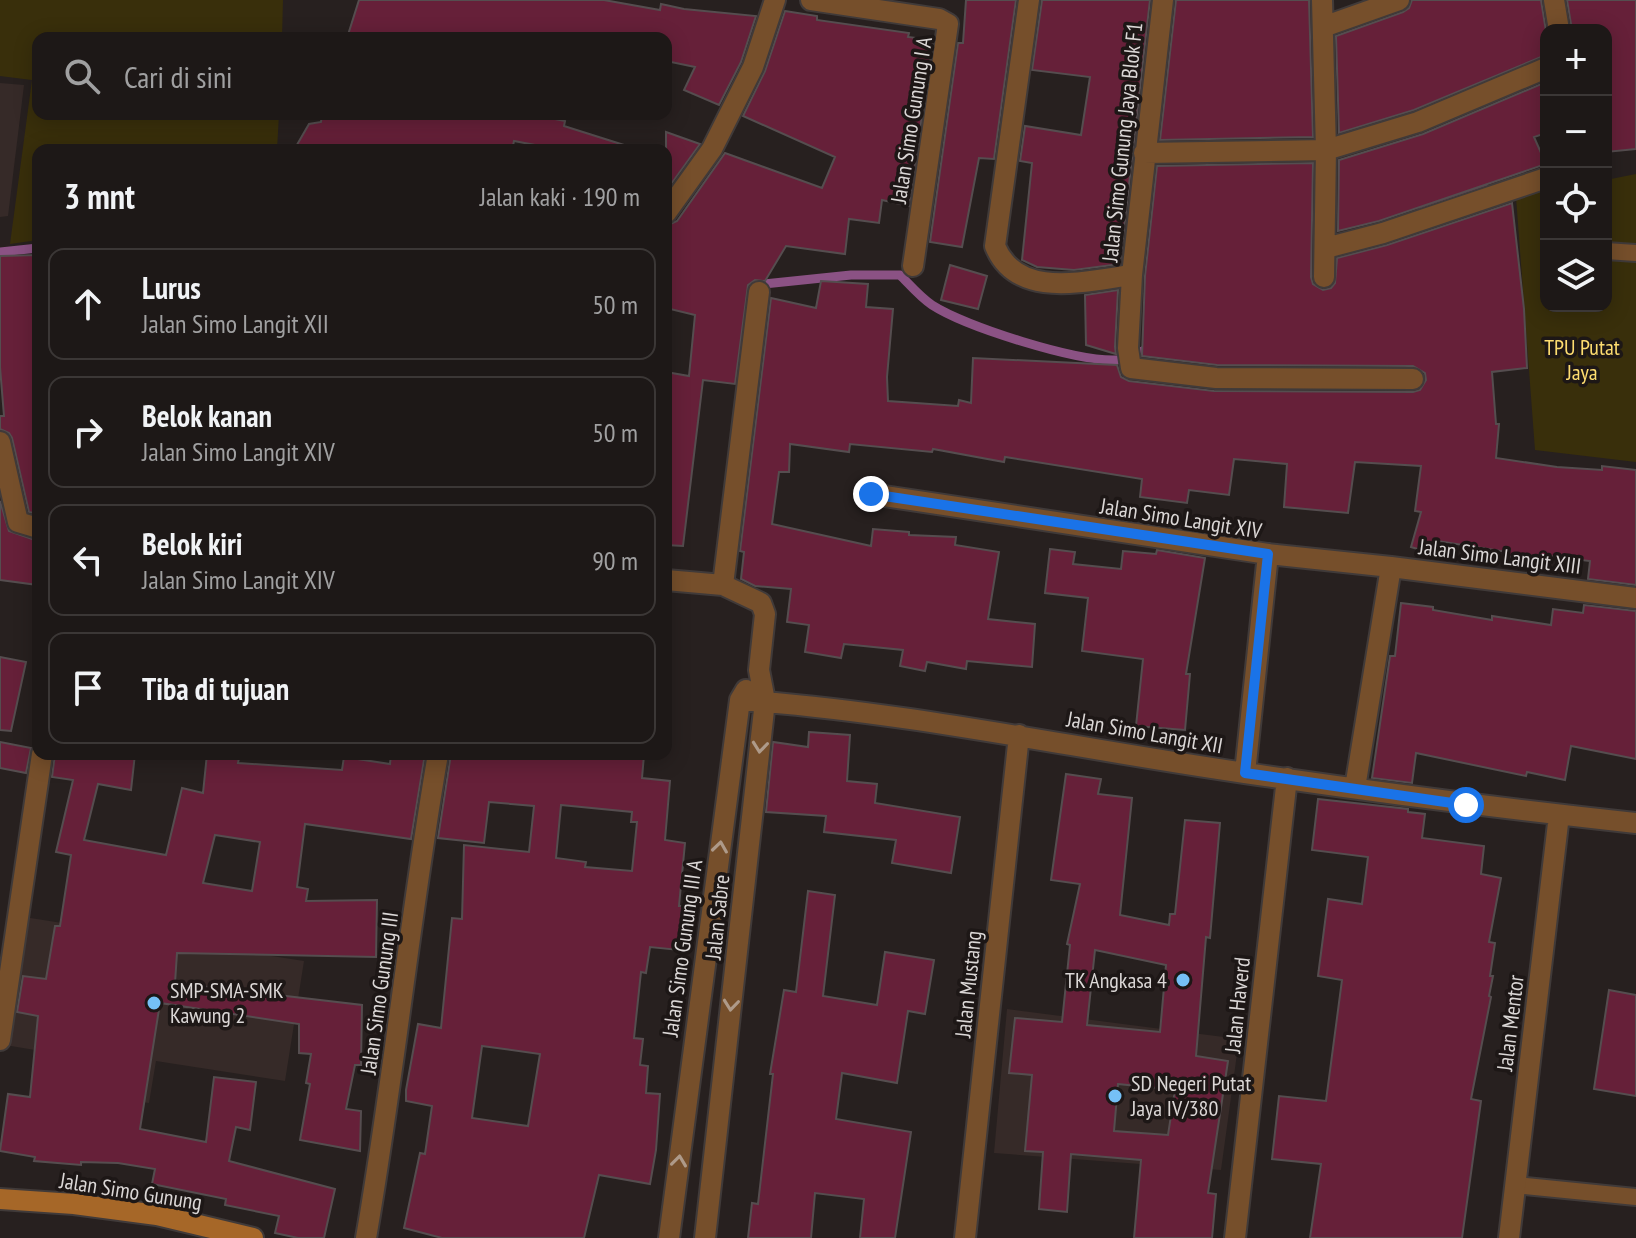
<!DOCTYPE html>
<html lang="id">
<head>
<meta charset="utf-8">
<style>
	:root { --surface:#1d1817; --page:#252120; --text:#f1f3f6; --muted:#a0a0a1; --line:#3b3736 }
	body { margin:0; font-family:"PT Sans Narrow",sans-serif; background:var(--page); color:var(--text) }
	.controls { position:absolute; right:24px; top:24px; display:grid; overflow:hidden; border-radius:16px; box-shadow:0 4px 20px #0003 }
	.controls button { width:72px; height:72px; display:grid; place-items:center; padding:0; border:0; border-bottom:2px solid var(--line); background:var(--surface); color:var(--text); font:40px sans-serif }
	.stop { position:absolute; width:24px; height:24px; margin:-18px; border:6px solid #1a73e8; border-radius:50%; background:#fff }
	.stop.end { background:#1a73e8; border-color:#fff; box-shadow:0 2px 8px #0008 }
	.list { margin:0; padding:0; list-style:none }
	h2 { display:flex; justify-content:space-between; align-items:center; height:104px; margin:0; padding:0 32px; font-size:34px }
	h2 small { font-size:26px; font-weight:400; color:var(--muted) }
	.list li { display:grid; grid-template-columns:52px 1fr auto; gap:24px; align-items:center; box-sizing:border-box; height:112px; margin:0 16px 16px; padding:0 16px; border:2px solid var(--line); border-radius:16px }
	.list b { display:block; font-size:30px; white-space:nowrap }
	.list p { margin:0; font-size:26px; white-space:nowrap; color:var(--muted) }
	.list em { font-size:26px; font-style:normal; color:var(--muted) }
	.icon { flex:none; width:44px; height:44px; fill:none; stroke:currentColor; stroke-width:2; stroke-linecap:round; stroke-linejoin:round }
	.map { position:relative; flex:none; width:1636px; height:1238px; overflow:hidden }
	.search { position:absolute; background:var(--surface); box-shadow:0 4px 20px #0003; left:32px; top:32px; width:640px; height:88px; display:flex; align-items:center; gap:20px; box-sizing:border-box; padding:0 28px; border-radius:16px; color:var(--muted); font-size:30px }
	.panel { position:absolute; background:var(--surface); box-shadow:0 4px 20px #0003; left:32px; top:144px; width:640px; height:616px; border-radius:16px }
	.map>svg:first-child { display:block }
</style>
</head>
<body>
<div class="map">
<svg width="1636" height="1238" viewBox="0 0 1636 1238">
	<rect width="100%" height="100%" fill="#27201f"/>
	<path fill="#362a28" d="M0 83 24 85 8 216 0 217Z
		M24 917 304 961 285 1081 156 1061 149 1103 91 1094 95 1060 5 1045Z
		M1007 1009 1239 1039 1221 1170 994 1153Z"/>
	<path fill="#392f0b" d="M0 0H283L282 38H38V114H279L277 150H38V240L10 244 32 80 0 76Z
		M1636 174V462L1535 450 1516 197 1546 191V306H1606V180Z"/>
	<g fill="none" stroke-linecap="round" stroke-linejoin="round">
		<path stroke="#8b5284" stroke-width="9" d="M1423 210 1448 199 1485 189
			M0 252 38 248
			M743 278 764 284 851 275H900C910 285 920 297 932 305 966 327 1077 362 1117 360 1127 359 1141 351 1152 347"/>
	</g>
	<path fill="#662039" stroke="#554d4f" stroke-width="2" fill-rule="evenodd" d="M359 0H604L660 10 661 4 684 9 756 16 741 62 719 105 684 90 695 67 666 61V38L500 36V38H347Z
		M966 0H1016L994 159 979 158 962 247 930 242 958 43H963Z
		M1042 0H1150L1120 264 1074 270 1037 267 1022 260 1032 163 1020 161 1025 126 1081 135 1090 77 1032 70Z
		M1176 0H1309L1313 137 1160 140Z
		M1412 0H1541L1546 31V55L1414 110 1339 133 1336 36 1403 12 1409 8Z
		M1567 0H1636V149L1606 152V30H1572Z
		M785 11 817 16V20L909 33 908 37 933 40 909 206 882 200 879 223 849 219 845 254 786 246 765 281 755 280 748 285 735 384 703 380 683 546 666 545V372L689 376 695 315 666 308V226L677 221 725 153 822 188 835 157 743 116 765 71Z
		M1546 82V133L1534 137 1546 164 1379 221 1338 231 1339 160 1423 134Z
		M322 114H530L565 121 564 126 624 145 623 150H561L514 141 512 150H294L309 124 321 122Z
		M666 132 700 144 666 191Z
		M1313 163 1311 277 1313 284 1323 290 1331 288 1335 283 1337 258 1387 245 1512 203 1524 309 1527 368 1492 372 1496 424H1499L1496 458 1557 467 1602 470V466L1636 470V585L1588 579 1590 561 1541 555V560L1508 556V552L1438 541 1434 554 1411 547 1421 512 1415 511 1421 466 1355 462 1348 513 1284 507 1287 464 1234 459 1229 495 1189 490 1187 503 1140 497 1142 479 1005 457 1004 462 933 449 932 452 850 444 849 452 790 444 789 472H779L772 524 871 546 873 529 909 532V535L956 537 955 545 999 552 988 619 1035 624 1032 667 967 661 966 669 927 662 925 671 900 666 903 650 844 644 841 658 805 652 809 625 787 622 791 589 755 586 741 579 744 552 740 551 771 298 816 308 821 281 868 284 866 307 893 309 887 377 888 401 958 406 959 400 971 403 973 358 1117 365 1121 377 1129 381 1214 391 1413 392 1420 390 1426 380 1425 373 1413 366 1217 365 1142 356 1145 276 1157 166Z
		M38 255V514L29 512 12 438 9 433 0 429V416H4L0 367V256Z
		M950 265 987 276 978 309 941 300Z
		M1118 290 1115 347 1116 354 1086 345 1085 295Z
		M0 501 9 531 38 541V585L0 580Z
		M1050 549 1075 552 1073 564 1121 569 1123 551 1156 554 1157 550 1205 558 1186 674H1190L1185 730 1136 726 1143 659 1082 651 1088 598 1045 593Z
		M1401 603 1433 607V610L1492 620V616L1551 625 1553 609 1583 613 1584 605 1636 611V759L1571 746 1565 780 1527 772 1526 776 1416 753 1412 783 1372 778 1390 656H1395Z
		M0 657 26 662 11 731 0 730Z
		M809 732 850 735 847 781 877 784 875 803 960 817 951 873 892 863 896 840 824 832 826 816 766 812 773 742 808 747Z
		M0 742 31 748 26 773 0 768Z
		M55 754H135L131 790 98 784 84 840 166 855 182 788 203 793 207 754 239 758 238 763 342 770 344 757 390 764 391 754H425L411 839 305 824 297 887 308 889 306 901 377 900 376 957 177 953 175 983 362 1005 361 1065H355L346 1109 361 1111 360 1151 300 1140 310 1084 306 1083 311 1054 299 1053V1024L160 1003 140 1129 206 1142 214 1077 256 1082 250 1130 236 1127 229 1161 335 1189 324 1238H298L275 1233 279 1216 225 1205 226 1199 152 1184 155 1169 118 1163 81 1162V1165L34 1161 35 1157 0 1151 8 1094 30 1097 38 1016 17 1012 23 976 46 979 55 926H60L71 855 56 852 73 780 52 777ZM215 835 260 842 252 891 203 883Z
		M451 754 644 755 642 778 670 781 665 840 685 843 679 906H682L679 950 650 947 646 973 641 972 634 1038 643 1039 640 1065 648 1066 646 1093 660 1094 656 1150 650 1184 599 1175 584 1238H442L404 1228 420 1153 425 1154 432 1106 406 1101V1090L418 1024 441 1028 452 918 462 919 464 845 529 852 534 806 489 802 484 843 438 838ZM561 805 632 812 631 822H637L632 871 585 867 586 862 556 858ZM482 1046 540 1054 528 1126 472 1118Z
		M1066 774 1101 779 1098 794 1132 798 1120 915 1169 925 1170 914H1175L1185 820 1220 823 1210 938 1206 937 1196 1056 1228 1061 1208 1193 1216 1194 1212 1238H1134L1141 1160 1071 1154 1067 1212 1039 1209 1043 1152 1025 1151 1032 1075 1009 1073 1015 1018 1062 1022 1070 945 1067 944 1080 884 1051 880ZM1095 950 1166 965 1160 1032 1087 1025ZM1118 1084 1175 1090 1168 1135 1114 1131Z
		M1318 799 1408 809V812L1425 814 1422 838 1484 846 1481 874 1501 878 1489 942 1495 943 1490 976H1493L1489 996 1491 997 1471 1099 1481 1101 1462 1238H1310L1321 1164 1272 1159 1279 1096 1326 1101 1342 980 1318 976 1328 899 1362 904 1368 857 1312 850Z
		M808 891 835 895 823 996 877 1005 885 952 934 960 925 1014 908 1011 897 1083 842 1073 836 1119 911 1132 895 1238H860L864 1199 815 1193 811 1238H748L752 1203 758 1204 773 1074H770L784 990 796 992Z
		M1609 990 1636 995V1096L1594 1089Z"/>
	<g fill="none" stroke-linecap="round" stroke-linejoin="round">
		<defs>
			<path id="service" d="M1606 251 1636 253
				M1515 1185 1636 1197"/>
			<path id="minor" d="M811 0 939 19 948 24 913 266
				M1029 0 995 246C1017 300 1085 281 1132 275L1163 0
				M1322 0 1326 150 1324 277
				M1554 0 1559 30
				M1323 27 1399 0
				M1144 153 1326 150 1418 122 1546 68
				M666 213 712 149 753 67 775 0
				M1326 248 1383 233 1546 178
				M1132 275 1128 348 1131 368 1216 378 1413 379
				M0 442 18 522 38 528
				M871 494 1268 554 1245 773
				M1268 554 1391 567
				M666 580 723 585 761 603 765 614 759 670 765 701 705 1238
				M723 585 759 292
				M740 700C910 712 1077 749 1245 773 1375 792 1505 809 1636 823
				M1355 788 1391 567 1636 598
				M0 1040 42 754
				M366 1238C394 1077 410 915 438 754
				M669 1238 740 700 746 690
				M965 1238 1019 735
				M1235 1238 1287 778
				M1509 1238 1559 815"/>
			<path id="secondary" d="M0 1199 74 1204 157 1215 253 1238"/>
		</defs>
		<use href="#service" stroke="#403a39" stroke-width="20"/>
		<use href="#minor" stroke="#403a39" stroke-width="24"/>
		<use href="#secondary" stroke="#403a39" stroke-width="24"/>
		<use href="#service" stroke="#764f2b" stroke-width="16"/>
		<use href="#minor" stroke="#764f2b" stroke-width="20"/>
		<use href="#secondary" stroke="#a66728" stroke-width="20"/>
	</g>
	<defs><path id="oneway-chevron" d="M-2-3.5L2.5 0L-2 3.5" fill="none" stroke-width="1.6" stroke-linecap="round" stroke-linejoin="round" transform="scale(2)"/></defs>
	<g stroke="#ae9a89">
		<use href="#oneway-chevron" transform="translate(760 747) rotate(96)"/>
		<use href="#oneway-chevron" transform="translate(720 847) rotate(-82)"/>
		<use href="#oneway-chevron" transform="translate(731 1005) rotate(96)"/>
		<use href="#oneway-chevron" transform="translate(679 1161) rotate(-83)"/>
	</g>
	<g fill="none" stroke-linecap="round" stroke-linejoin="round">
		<path stroke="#1a73e8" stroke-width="10" d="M871 494 1268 554 1245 773 1466 805"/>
	</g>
	<g fill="#75c0f6" stroke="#1d1716" stroke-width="3">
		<circle cx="1183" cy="980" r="8"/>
		<circle cx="154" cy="1003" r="8"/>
		<circle cx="1115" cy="1096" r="8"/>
	</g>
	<g text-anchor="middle" stroke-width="7" stroke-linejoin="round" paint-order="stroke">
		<g font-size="22" fill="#dbd7d6" stroke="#1d1716">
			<text transform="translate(911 120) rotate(-81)" y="8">Jalan Simo Gunung I A</text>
			<text transform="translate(1122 142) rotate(-84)" y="8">Jalan Simo Gunung Jaya Blok F1</text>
			<text transform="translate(1181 518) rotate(9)" y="8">Jalan Simo Langit XIV</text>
			<text transform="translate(1500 556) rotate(7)" y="8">Jalan Simo Langit XIII</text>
			<text transform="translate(1145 732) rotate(10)" y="8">Jalan Simo Langit XII</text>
			<text transform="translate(717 917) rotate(-84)" y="8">Jalan Sabre</text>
			<text transform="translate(682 948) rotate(-82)" y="8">Jalan Simo Gunung III A</text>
			<text transform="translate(968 984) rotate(-84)" y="8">Jalan Mustang</text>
			<text transform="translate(379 993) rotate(-82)" y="8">Jalan Simo Gunung III</text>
			<text transform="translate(1237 1005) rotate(-84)" y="8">Jalan Haverd</text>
			<text transform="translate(1510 1023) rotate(-83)" y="8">Jalan Mentor</text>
			<text transform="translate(131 1191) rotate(9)" y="8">Jalan Simo Gunung</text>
		</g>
		<g font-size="22" fill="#fedd70" stroke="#1d1716">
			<text x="1582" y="355">TPU Putat<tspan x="1582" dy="25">Jaya</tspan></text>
		</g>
		<g font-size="22" fill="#dbd7d6" stroke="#1d1716" text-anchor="start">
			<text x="1167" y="988" text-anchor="end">TK Angkasa 4</text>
			<text x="170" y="998">SMP-SMA-SMK<tspan x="170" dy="25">Kawung 2</tspan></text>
			<text x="1131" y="1091">SD Negeri Putat<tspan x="1131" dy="25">Jaya IV/380</tspan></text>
		</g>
	</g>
</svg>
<div class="controls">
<button>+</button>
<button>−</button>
<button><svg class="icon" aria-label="locate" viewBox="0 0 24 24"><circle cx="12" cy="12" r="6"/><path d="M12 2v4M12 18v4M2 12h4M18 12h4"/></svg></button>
<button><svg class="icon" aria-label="layers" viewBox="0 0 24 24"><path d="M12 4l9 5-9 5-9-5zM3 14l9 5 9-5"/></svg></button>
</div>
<div class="stop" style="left:1466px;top:805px"></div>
<div class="stop end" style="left:871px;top:494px"></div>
<div class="search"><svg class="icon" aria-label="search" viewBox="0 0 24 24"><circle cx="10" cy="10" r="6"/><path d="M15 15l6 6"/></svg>Cari di sini</div>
<section class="panel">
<h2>3 mnt<small>Jalan kaki · 190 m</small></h2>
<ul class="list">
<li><svg class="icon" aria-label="ahead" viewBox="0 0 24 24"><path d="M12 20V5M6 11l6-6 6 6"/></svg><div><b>Lurus</b><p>Jalan Simo Langit XII</p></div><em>50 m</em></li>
<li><svg class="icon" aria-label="right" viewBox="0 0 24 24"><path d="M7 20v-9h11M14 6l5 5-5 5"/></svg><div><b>Belok kanan</b><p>Jalan Simo Langit XIV</p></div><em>50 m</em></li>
<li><svg class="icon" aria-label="left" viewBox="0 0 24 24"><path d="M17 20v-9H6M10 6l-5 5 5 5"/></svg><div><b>Belok kiri</b><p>Jalan Simo Langit XIV</p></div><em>90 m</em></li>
<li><svg class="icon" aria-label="arrive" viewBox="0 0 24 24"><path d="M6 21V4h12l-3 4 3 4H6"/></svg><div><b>Tiba di tujuan</b></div></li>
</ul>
</section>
</div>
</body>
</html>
